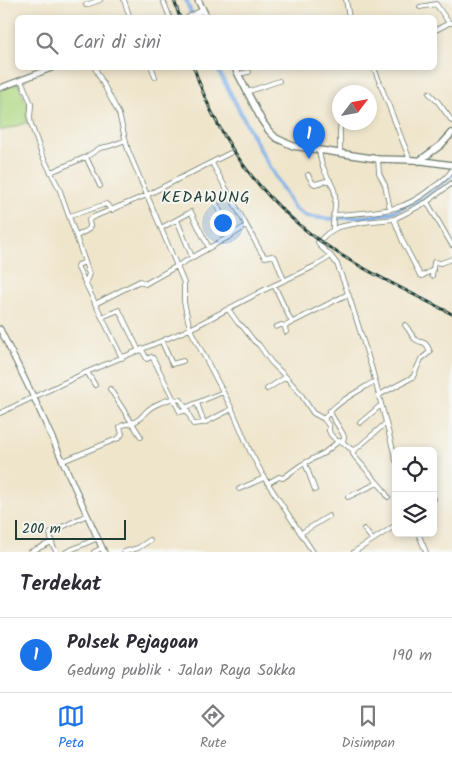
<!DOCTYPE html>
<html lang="id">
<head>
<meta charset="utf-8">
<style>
	:root { --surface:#fff; --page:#f7f7f7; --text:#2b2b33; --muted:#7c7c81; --line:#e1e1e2; --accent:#1a73e8 }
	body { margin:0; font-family:Kalam,sans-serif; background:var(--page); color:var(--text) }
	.controls { position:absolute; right:15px; bottom:15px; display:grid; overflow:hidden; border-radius:8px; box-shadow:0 2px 8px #0003 }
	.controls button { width:45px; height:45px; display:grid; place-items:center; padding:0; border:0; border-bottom:1px solid var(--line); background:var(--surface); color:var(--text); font:25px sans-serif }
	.compass { position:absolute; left:332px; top:85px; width:45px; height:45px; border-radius:50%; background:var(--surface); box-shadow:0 2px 8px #0003; rotate:58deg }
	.scale { position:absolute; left:15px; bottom:12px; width:111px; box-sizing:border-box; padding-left:5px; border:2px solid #1f3d34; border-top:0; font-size:14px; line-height:18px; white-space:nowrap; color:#1f3d34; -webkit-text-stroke:4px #f6f6f2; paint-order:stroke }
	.you { position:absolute; left:222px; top:222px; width:18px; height:18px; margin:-12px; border:4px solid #fff; border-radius:50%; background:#1a73e8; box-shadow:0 0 0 8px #1a73e833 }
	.badge { display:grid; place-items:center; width:32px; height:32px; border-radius:50%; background:var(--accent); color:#fff; font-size:16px; font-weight:700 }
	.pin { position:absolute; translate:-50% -41px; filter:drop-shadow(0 1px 2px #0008) }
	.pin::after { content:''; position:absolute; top:26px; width:18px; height:15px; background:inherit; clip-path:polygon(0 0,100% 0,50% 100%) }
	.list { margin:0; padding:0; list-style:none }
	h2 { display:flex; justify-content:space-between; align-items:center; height:65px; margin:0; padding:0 20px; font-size:21px }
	h2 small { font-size:16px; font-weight:400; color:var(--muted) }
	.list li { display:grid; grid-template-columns:32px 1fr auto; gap:15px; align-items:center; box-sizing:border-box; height:75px; padding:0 20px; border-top:1px solid var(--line) }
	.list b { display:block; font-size:19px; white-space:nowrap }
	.list p { margin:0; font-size:16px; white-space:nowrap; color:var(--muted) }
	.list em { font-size:16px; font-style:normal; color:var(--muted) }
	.icon { flex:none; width:28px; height:28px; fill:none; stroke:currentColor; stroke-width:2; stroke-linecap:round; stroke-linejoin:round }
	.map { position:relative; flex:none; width:452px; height:552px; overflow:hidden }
	.search { position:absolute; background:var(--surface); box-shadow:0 2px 8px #0003; left:15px; right:15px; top:15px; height:55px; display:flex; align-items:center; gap:12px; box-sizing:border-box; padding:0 18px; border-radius:8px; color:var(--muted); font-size:19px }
	.sheet { height:140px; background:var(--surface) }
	nav { display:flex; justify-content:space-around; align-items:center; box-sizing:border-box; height:70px; border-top:1px solid var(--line); background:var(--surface); font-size:14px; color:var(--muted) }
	nav a { display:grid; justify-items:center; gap:2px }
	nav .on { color:var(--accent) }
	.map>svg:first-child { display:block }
</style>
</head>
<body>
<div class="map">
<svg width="452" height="552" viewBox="0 0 452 552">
	<rect width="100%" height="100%" fill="#f6f6f2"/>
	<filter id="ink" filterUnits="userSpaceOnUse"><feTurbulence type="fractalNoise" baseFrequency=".02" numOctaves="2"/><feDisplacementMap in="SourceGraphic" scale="10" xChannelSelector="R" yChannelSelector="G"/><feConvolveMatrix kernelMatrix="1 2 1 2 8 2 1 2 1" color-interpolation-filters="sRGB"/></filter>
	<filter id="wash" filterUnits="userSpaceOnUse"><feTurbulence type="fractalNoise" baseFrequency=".0096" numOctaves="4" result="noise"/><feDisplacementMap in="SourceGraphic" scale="20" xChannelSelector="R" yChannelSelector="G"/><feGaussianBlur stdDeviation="1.12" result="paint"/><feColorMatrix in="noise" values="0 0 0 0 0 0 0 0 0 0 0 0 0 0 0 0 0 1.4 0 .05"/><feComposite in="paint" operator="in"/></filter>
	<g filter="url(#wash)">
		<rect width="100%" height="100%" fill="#efe5cb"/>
		<path fill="#afd883" stroke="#678a5c" d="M18 83 28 107 26 123 0 131V90Z"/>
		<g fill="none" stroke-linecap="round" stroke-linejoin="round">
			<path stroke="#7dafe9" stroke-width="4" d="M186 0 193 18
				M217 68 263 155 294 208 306 216 327 219 373 216 389 213 420 200 447 180 452 174"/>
		</g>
	</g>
	<g filter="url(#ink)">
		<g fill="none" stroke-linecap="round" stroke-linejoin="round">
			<defs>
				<path id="minor" d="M124 0 130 18
					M163 0 170 18
					M346 0 349 18
					M86 5 100 0
					M420 7 436 4 449 23
					M434 31 449 23H452
					M95 68 119 114 128 150 184 283V302L190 329 232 409 250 451 265 479 313 552
					M152 68 155 77
					M374 68 410 160
					M238 74 249 72
					M21 80 31 103V107L30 118 31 124 42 155 59 188 85 262 89 274 85 284
					M247 92 279 81
					M429 93 438 102 452 121
					M319 150C320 157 321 164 324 169 327 178 334 185 335 194 337 206 332 217 333 229
					M340 153V129L341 122
					M86 157 100 186
					M378 159 379 173 385 185 390 209
					M212 163 261 252 265 257 272 256 275 257 284 280
					M51 172 86 157 100 148 110 146 126 140
					M308 175 313 183 315 184 330 180
					M215 201 232 235 246 226
					M427 202 452 245
					M333 215C354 214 375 213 395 208 408 205 422 196 432 188 440 183 447 178 452 170
					M70 216 106 204 112 210
					M394 219 403 242 420 275 422 276 433 270
					M177 220 192 257
					M161 228 191 212 209 248
					M77 236 89 229 90 226 89 220 91 218 147 195 230 153
					M85 262 78 265 77 266 122 358
					M432 276 434 262 441 263 452 259
					M274 285 292 323
					M95 304 140 281 145 284 232 235
					M228 309 238 323 243 327 254 341 259 345 271 362 286 377
					M102 317 119 310 139 351
					M276 327 281 325 286 326
					M286 332 285 327 287 325 348 294
					M162 342 172 364 183 361
					M142 350 147 359 151 357 153 358 180 412 187 410 193 424 204 423
					M87 372 95 385
					M110 389 132 423C141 420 142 415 148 410 152 406 167 399 173 399 175 399 180 400 181 400L185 407H187L223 392
					M267 389 286 377 300 393 313 413 324 419
					M379 395 413 377 421 359 430 352C425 338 422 345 415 339 411 335 409 329 405 325
					M197 403 204 423 232 409
					M329 411 343 434 344 437 343 442
					M0 413 87 372 190 329 264 290 315 266 331 256
					M360 423 381 405
					M338 442 331 435 329 431V426L324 419C334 403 359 391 375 381
					M353 450V454L355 457 383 489 388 497
					M63 461 119 438 122 434 120 427 123 425 132 423 141 437
					M396 461 372 369 349 296 337 264 331 256 320 246 318 242 328 233 338 227 364 222 394 219 410 211 427 202 452 183
					M305 463 315 490
					M268 483 279 477 283 478 301 465 324 453 339 441C345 441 348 450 355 450L386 423
					M239 489 264 478
					M348 497 378 483
					M433 499H434
					M364 529 372 539
					M301 533 329 516
					M418 533 426 552
					M30 552 52 542
					M57 552 53 546 50 534 52 532 87 515
					M66 552 98 538
					M94 552 102 548
					M124 552 138 548 150 540
					M354 552 396 525"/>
				<path id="tertiary" d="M188 18 203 10
					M0 88 52 68
					M0 329 34 398 104 552"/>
				<path id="secondary" d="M198 0 207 18
					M235 68 262 121 269 131 276 138 293 146 378 159 415 160 452 165
					M419 161 441 145 452 133"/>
			</defs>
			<use href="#minor" stroke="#687869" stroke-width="5.5"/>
			<use href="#tertiary" stroke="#687869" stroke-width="7"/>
			<use href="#secondary" stroke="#687869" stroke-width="8"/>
			<use href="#minor" stroke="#fff" stroke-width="4"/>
			<use href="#tertiary" stroke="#fff" stroke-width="5"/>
			<use href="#secondary" stroke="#fff" stroke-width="5.5"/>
			<defs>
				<path id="rail" d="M174 0 180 18
					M194 68C220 147 270 211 341 255 377 277 415 295 452 314"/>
			</defs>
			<use href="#rail" stroke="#1f3d34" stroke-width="3"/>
			<use href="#rail" stroke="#f6f6f2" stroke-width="1" stroke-dasharray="4" stroke-linecap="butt"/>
		</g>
	</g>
	<g text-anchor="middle" stroke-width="4" stroke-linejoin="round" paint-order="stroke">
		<g font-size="16" letter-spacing="1" fill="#1f3d34" stroke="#f6f6f2">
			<text x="206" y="202">KEDAWUNG</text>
		</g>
	</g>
</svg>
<div class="controls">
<button><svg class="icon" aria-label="locate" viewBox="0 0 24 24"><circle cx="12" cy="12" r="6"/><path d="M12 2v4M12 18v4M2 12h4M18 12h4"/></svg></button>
<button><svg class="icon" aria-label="layers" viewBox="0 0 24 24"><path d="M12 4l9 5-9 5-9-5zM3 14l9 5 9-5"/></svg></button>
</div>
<svg class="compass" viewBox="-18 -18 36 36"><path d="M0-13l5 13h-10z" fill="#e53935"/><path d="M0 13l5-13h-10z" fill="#7c7c81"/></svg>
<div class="scale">200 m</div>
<div class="you"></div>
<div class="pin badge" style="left:309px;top:159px">1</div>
<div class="search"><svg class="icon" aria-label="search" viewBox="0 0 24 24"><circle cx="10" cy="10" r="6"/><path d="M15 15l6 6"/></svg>Cari di sini</div>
</div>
<section class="sheet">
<h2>Terdekat<small></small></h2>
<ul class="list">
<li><span class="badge">1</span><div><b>Polsek Pejagoan</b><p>Gedung publik · Jalan Raya Sokka</p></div><em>190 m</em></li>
</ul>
</section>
<nav>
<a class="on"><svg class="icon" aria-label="map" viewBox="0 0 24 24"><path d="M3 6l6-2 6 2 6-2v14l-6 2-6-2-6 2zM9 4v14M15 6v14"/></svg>Peta</a>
<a><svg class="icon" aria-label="directions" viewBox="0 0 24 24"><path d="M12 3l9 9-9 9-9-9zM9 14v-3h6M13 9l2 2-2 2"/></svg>Rute</a>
<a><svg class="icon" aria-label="saved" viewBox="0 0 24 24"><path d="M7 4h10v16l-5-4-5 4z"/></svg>Disimpan</a>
</nav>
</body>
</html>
